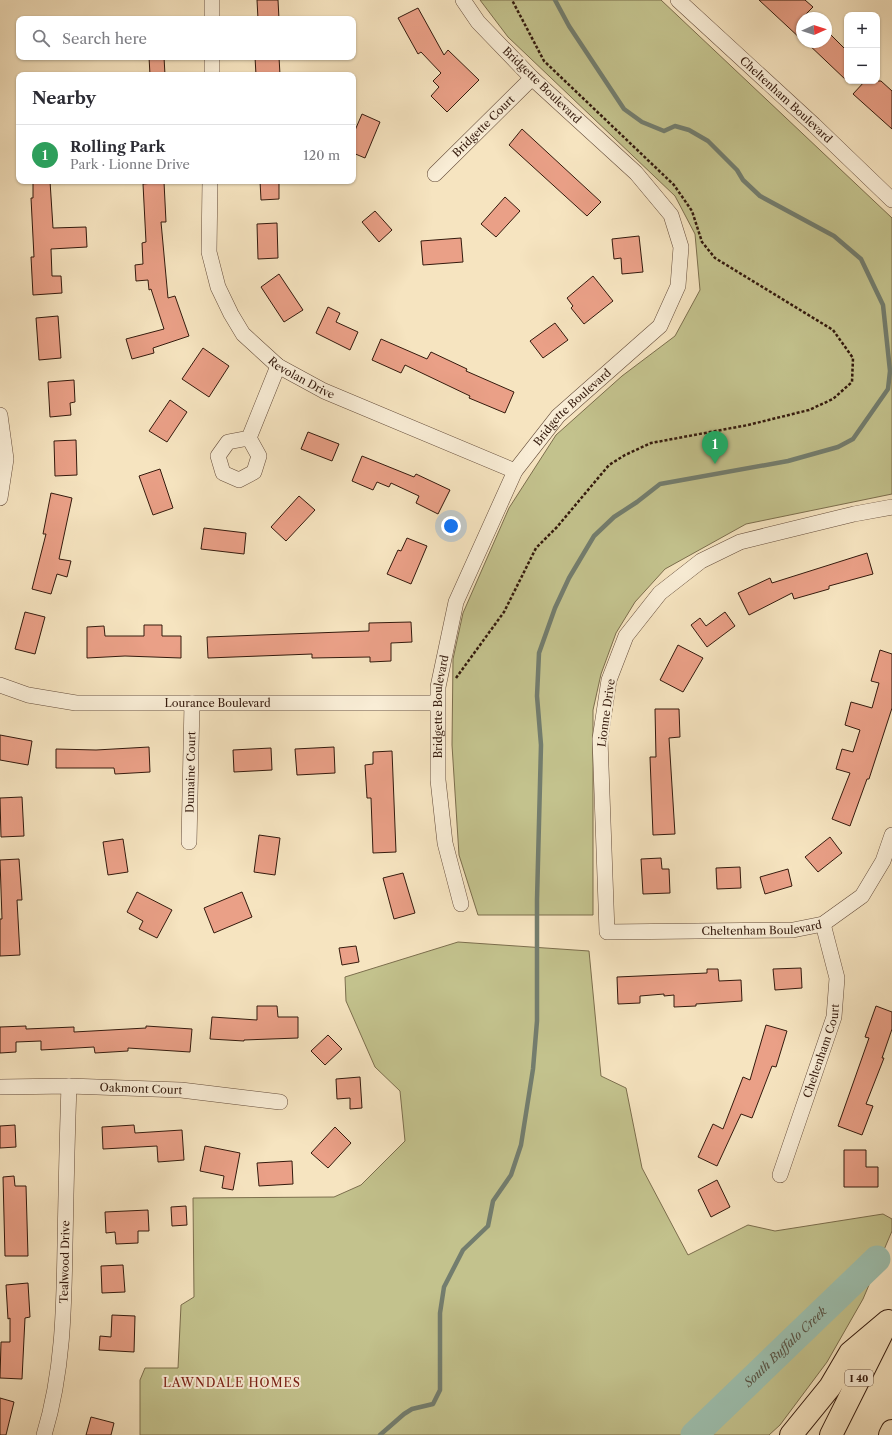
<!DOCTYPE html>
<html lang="en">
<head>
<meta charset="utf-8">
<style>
	:root { --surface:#fff; --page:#f7f7f7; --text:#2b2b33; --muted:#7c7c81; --line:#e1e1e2; --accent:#8f2418 }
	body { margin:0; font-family:"Libre Caslon Text",serif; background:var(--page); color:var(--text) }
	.controls { position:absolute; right:12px; top:12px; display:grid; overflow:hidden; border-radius:8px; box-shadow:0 1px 3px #0004 }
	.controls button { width:36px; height:36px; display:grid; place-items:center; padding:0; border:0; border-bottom:1px solid var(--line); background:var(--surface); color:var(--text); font:20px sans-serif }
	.compass { position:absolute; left:796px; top:12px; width:36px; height:36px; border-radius:50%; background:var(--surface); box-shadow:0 1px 3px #0004; rotate:87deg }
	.you { position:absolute; left:451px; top:526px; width:14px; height:14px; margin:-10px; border:3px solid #fff; border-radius:50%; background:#1a73e8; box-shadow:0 0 0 6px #1a73e833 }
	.badge { display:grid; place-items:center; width:26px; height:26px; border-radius:50%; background:var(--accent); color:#fff; font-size:13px; font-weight:700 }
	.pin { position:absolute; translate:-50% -33px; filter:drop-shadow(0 1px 2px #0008) }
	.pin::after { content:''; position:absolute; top:21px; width:14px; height:12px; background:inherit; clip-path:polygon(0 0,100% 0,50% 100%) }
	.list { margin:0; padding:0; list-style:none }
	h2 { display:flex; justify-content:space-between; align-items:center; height:52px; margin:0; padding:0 16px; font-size:17px }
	h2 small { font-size:13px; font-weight:400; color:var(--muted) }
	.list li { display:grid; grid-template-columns:26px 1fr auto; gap:12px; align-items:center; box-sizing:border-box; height:60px; padding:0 16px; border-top:1px solid var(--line) }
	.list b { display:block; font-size:15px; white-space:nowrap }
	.list p { margin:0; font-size:13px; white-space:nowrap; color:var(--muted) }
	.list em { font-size:13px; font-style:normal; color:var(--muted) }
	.icon { flex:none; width:22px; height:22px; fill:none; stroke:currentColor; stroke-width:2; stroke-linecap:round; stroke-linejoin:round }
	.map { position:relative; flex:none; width:892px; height:1435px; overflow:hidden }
	.search { position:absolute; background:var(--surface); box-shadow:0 1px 3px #0004; left:16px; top:16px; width:340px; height:44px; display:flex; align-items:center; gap:10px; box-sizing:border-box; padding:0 14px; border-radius:8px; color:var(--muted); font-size:15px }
	.panel { position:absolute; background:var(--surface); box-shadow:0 1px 3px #0004; left:16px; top:72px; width:340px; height:112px; border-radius:8px }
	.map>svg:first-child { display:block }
</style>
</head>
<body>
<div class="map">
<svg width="892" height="1435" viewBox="0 0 892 1435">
	<rect width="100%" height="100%" fill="#f6e4c0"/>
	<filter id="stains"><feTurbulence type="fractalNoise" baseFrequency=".005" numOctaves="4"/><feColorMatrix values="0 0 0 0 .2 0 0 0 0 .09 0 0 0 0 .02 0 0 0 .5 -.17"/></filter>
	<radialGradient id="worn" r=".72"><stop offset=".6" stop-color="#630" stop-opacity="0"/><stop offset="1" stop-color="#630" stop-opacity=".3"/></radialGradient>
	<path fill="#c3c28d" stroke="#7c6e4d" d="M480 0H661L892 218V494L746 524 665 569 635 602 616 633 601 674 593 710V915H478L459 855 452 745 453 659 463 613 509 508 556 435 622 376 675 336 700 290 695 234 675 196 508 37Z
		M458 942 589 951 601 1076 626 1088 642 1168 688 1255 748 1225 775 1231 883 1214 892 1219V1231L863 1299 827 1362 780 1425 769 1435H140V1380L145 1368H178L181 1305 194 1297 193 1198 334 1197 361 1185 405 1141 400 1091 375 1067 346 1001 345 977Z"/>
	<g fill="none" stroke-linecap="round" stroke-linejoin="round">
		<path stroke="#737d6e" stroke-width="4.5" d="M380 1435 404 1414 412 1409 433 1404 440 1390V1313L444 1287 463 1250 488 1226 493 1201 511 1175 521 1145 533 1069 537 1021V900L541 745 537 696 539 653 555 608 569 578 594 536 614 517 637 502 660 484 788 461 838 447 853 439 888 389 890 371 883 305 861 259 834 236 760 196 743 180 737 170 708 141 689 130 675 126 664 131 642 122 624 109 569 26 555 0"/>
		<path stroke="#9dbfae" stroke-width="27" id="s1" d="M694 1435 877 1259"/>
	</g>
	<path fill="#eaa087" stroke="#341a0d" d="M257 0H278L279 19H258Z
		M759 0H805L813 7 802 18V40Z
		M418 8 444 55 448 50 479 80 447 112 431 96 439 87 433 81 441 73 421 52 418 54 398 18Z
		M830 34 847 51V81L806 42H826V38Z
		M149 57H164L165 75H150Z
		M255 57H279L280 75H256Z
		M865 81H881L892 91V129L853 94Z
		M362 114 380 122 365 158 353 153V135Z
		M522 129 601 202 587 216 509 145Z
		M33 181H50L53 228 86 227 87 247 51 249 52 276H61L62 293 33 295 31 257H34L31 198H33Z
		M260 181H279V199L261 200Z
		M164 182 166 222H161L168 298 175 296 189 336 153 348 154 353 132 359 126 339 164 329 151 289 149 290 148 280 136 281 135 265 143 264 142 243 146 242 143 184Z
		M505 197 520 211 496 237 481 224Z
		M375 211 392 230 379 242 362 222Z
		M277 223 278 258 258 259 257 224Z
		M639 236 643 272 622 274 621 258 614 259 612 239Z
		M461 238 463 262 423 265 421 241Z
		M279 274 303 310 284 322 261 287Z
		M593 276 613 301 584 324 571 308 573 306 567 298Z
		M328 307 340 313 336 322 358 332 350 350 316 333Z
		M58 316 61 358 39 360 36 318Z
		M555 323 568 340 543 358 530 341Z
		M381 339 427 359 431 352 467 369 466 371 514 392 505 413 469 398 470 396 405 365 401 373 372 360Z
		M203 348 229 366 209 397 182 379Z
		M74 380 75 402 70 403 71 415 50 417 48 382Z
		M170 400 187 412 167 442 149 431Z
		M308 432 339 444 332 461 301 449Z
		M76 440 77 475 55 476 54 441Z
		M362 456 414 477 416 474 450 490 438 514 416 503 419 496 391 483 389 487 377 482 373 490 352 481Z
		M160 469 173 508 153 515 139 476Z
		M51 493 72 498 59 559 71 561 67 577 57 574 51 594 32 589 46 534H43Z
		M299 496 315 510 286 541 271 527Z
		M204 528 246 533 244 554 201 549Z
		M407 538 427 546 411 584 387 574 398 550 401 551Z
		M867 553 873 574 829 586V589L794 599 792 593 749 615 738 593 770 578 772 583Z
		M25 612 45 617 35 654 15 649Z
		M725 612 735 626 707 647 691 625 700 618 706 626Z
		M411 622 412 642 391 643V661L370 662V657L312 658V654L208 658 207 637 369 631V623Z
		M144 625H162V636H181V658L125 656 87 658V627L104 626 105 636H144Z
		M678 645 703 658 683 692 660 680Z
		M880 650 892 654V708L869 779H867L850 826 832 819 850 773 836 769 842 749 853 752 860 730 845 725 851 702 872 708 879 683 871 681Z
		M655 709H679L680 737 669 738 675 834 653 835 650 757H656Z
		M0 735 32 741 28 765 0 760Z
		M149 747 150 772 115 774 114 768H56V749L96 750Z
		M334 747 335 773 297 775 295 749Z
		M271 748 272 770 234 772 233 750Z
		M392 751 396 852 373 853 371 798H367L365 765 373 764V752Z
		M22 797 24 836 1 837 0 798Z
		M259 835 280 838 275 875 254 872Z
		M830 837 842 853 818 872 805 857Z
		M123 839 128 872 108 875 103 842Z
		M661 858 662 869H669L670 893 643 894 641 859Z
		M19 859 22 900H17L20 955 0 956V919H2L0 860Z
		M740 867 741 888 717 889 716 868Z
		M788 869 792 886 765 894 760 877Z
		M403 873 415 913 394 919 383 878Z
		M137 892 172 910 157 938 139 929 143 921 127 912Z
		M242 892 252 917 214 933 204 908Z
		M356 946 359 962 342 965 339 948Z
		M801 968 802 988 775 990 773 969Z
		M707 969H718L719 981 741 980 742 1001 696 1004V1006L674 1007V995L664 996V994L640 996V1003L618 1004 617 977 707 973Z
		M257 1006H277L278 1017H298V1038L244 1040V1041L210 1039 212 1017 257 1020Z
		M876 1006 892 1012V1029L882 1058H884L866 1104 873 1106 862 1135 838 1126 869 1038 865 1037Z
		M766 1025 787 1031 776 1067 772 1066 752 1118 741 1114 717 1166 698 1157 713 1124 723 1129 743 1077 750 1080Z
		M26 1026V1029L74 1027V1032L146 1028V1026L192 1029 190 1052 128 1048V1051L95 1053 94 1047 41 1050V1041L16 1042V1052L0 1053V1027Z
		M328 1035 342 1049 325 1065 311 1051Z
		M360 1077 362 1108 350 1109V1098L337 1099 336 1079Z
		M15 1125 16 1147 0 1148V1126Z
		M134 1125 135 1133 182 1130 184 1160 158 1162 157 1146 103 1149 102 1127Z
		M335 1127 351 1143 328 1168 311 1153Z
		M205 1146 240 1153 233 1190 222 1188 224 1176 200 1171Z
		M844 1150H866V1167H878V1187H844Z
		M292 1161 293 1184 259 1186 257 1163Z
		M14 1176 15 1186H26L28 1256H5L3 1177Z
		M717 1180 730 1207 711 1217 698 1190Z
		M186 1206 187 1225 172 1226 171 1207Z
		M148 1210 149 1231H138V1243L116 1244 115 1232 106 1233 105 1212Z
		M123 1265 125 1292 102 1293 101 1266Z
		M28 1283 30 1317 25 1318 22 1379 0 1378 1 1342H10V1318L8 1319 6 1285Z
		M112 1315 135 1316 134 1352 99 1350 100 1336 111 1337Z
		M0 1398 14 1402 6 1435H0Z
		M91 1417 114 1423 111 1435H86Z"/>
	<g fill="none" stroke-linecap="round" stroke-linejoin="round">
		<defs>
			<g id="minor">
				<path id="s2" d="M678 0 814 125 892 200"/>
				<path d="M212 19V0"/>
				<path d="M212 75V57"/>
				<path id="s3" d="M435 174 532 78"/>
				<path id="s4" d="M210 181 209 252 218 287 231 314 243 334 278 366 324 391 515 471"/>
				<path d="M0 415 6 459 0 498"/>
				<path d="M249 438 228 442 218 456 223 473 239 480 254 472 259 456 249 438 278 366"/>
				<path id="s5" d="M892 507 854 514 740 542 701 561 660 593 626 636 609 680 600 739 607 932 793 930 823 924 862 896 883 861 892 835"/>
				<path id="s6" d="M0 685 28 695 76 703H437"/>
				<path id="s7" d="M189 842 192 703"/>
				<path id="s8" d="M461 904 445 843 438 780V687L456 602 515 471 558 416 660 326 678 286 681 247 671 215 636 173 532 78 478 22 463 0"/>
				<path id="s9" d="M0 1087 69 1086 181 1090 280 1102"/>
				<path id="s10" d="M780 1175 834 1017 837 978 823 924"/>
				<path id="s11" d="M44 1435C63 1373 64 1309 65 1245 66 1192 67 1139 69 1086"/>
			</g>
			<path id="highway" d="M791 1435 830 1387 850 1353 888 1321
				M831 1435 884 1329
				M890 1435 892 1431"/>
		</defs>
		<use href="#minor" stroke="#644c3a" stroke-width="16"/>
		<use href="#highway" stroke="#341a0d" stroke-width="24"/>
		<path stroke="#341a0d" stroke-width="2.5" stroke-dasharray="3 2" stroke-linecap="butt" d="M456 678 504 612 536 548 557 527 609 465 625 455 651 443 748 425 809 410 833 399 852 382 853 358 833 330 715 258 702 242 692 211 674 185 544 61 512 0"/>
		<use href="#minor" stroke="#f9edd6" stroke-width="15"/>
		<use href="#highway" stroke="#f6e4c0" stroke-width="22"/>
	</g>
	<g text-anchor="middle" stroke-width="4" stroke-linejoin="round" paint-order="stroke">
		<rect fill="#f9edd6" stroke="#6f5949" stroke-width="1" x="845" y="1370" width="28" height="16" rx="3"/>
		<g font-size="10" font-weight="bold" fill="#341a0d">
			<text x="859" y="1382">I 40</text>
		</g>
		<g font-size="11" fill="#341a0d" stroke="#f9edd6">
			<text transform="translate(542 85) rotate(44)" y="4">Bridgette Boulevard</text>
			<text dy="4" stroke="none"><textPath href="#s2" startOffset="147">Cheltenham Boulevard</textPath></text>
			<text dy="4" stroke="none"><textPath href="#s3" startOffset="68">Bridgette Court</textPath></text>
			<text dy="4" stroke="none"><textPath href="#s4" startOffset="234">Revolan Drive</textPath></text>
			<text dy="4" stroke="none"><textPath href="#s8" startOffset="536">Bridgette Boulevard</textPath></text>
			<text dy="4" stroke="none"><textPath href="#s6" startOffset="220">Lourance Boulevard</textPath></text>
			<text dy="4" stroke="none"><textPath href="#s8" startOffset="200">Bridgette Boulevard</textPath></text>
			<text transform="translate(606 713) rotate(-82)" y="4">Lionne Drive</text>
			<text dy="4" stroke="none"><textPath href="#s7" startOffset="70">Dumaine Court</textPath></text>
			<text dy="4" stroke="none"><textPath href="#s5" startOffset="761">Cheltenham Boulevard</textPath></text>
			<text dy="4" stroke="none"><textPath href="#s10" startOffset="131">Cheltenham Court</textPath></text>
			<text dy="4" stroke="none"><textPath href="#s9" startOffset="141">Oakmont Court</textPath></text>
			<text dy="4" stroke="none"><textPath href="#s11" startOffset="175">Tealwood Drive</textPath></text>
		</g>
		<g font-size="12" font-style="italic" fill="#595445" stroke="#f9edd6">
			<text dy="4" stroke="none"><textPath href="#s1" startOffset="127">South Buffalo Creek</textPath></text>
		</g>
		<g font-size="12" letter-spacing="1" fill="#7a1f14" stroke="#f9edd6">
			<text x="232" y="1387">LAWNDALE HOMES</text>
		</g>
	</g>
	<rect width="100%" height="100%" filter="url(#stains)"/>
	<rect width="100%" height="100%" fill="url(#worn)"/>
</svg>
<div class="controls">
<button>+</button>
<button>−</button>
</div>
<svg class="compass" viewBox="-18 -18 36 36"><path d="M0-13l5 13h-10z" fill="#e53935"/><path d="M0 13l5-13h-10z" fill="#7c7c81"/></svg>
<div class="you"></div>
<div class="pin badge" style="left:715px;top:464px;background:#2e9e5b">1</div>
<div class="search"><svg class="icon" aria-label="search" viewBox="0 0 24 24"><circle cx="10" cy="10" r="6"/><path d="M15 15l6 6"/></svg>Search here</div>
<section class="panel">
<h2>Nearby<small></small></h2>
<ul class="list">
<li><span class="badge" style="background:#2e9e5b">1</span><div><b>Rolling Park</b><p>Park · Lionne Drive</p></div><em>120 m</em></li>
</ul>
</section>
</div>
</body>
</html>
